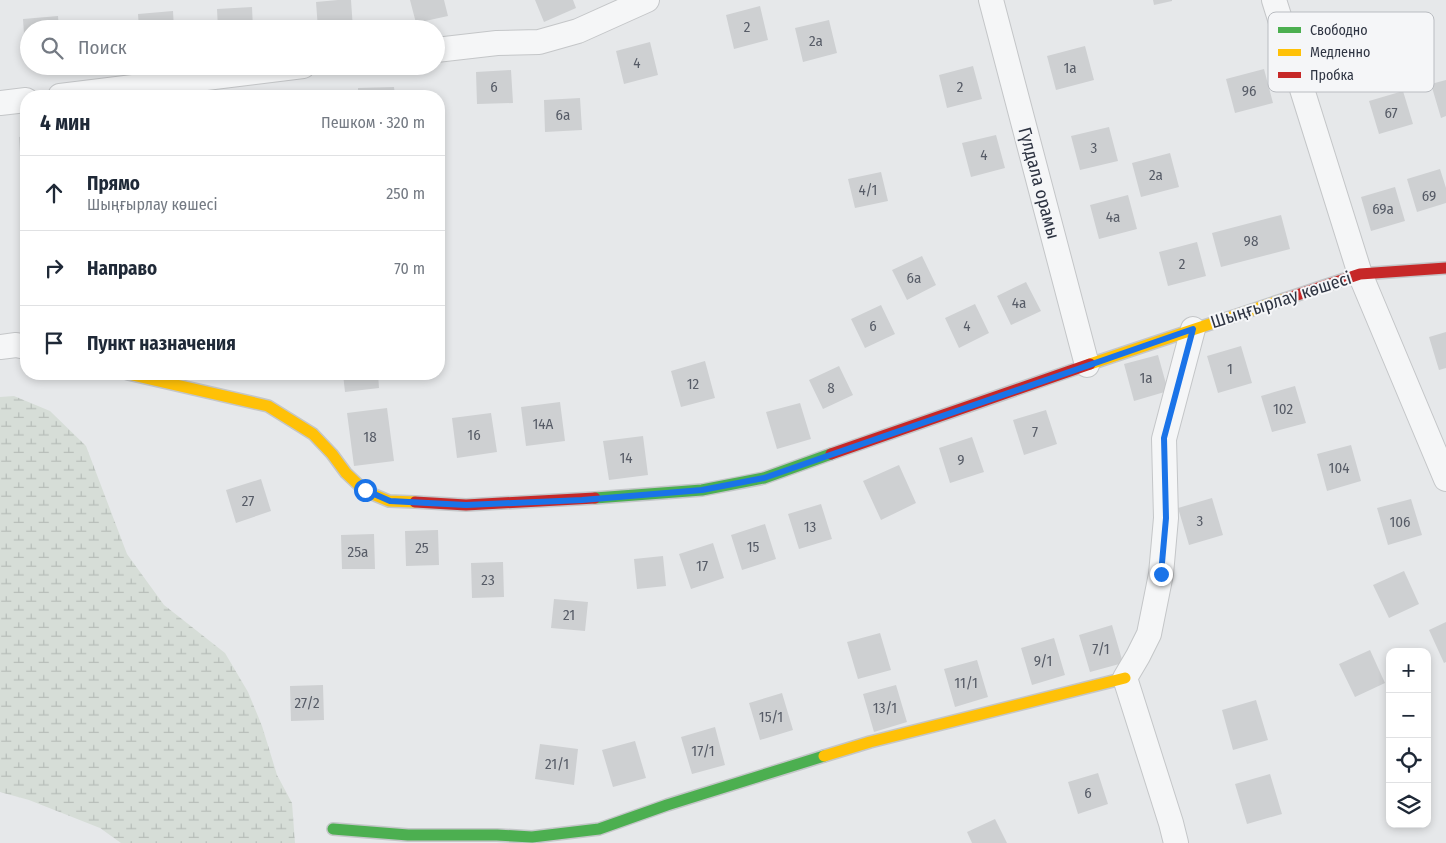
<!DOCTYPE html>
<html lang="ru">
<head>
<meta charset="utf-8">
<style>
	:root { --surface:#fff; --page:#f6f6f7; --text:#1f2937; --muted:#747a83; --line:#e0e1e3 }
	body { margin:0; font-family:"Fira Sans Condensed",sans-serif; background:var(--page); color:var(--text) }
	.controls { position:absolute; right:15px; bottom:15px; display:grid; overflow:hidden; border-radius:10px; box-shadow:0 2px 8px #0003 }
	.controls button { width:45px; height:45px; display:grid; place-items:center; padding:0; border:0; border-bottom:1px solid var(--line); background:var(--surface); color:var(--text); font:25px sans-serif }
	.stop { position:absolute; width:15px; height:15px; margin:-11px; border:4px solid #1a73e8; border-radius:50%; background:#fff }
	.stop.end { background:#1a73e8; border-color:#fff; box-shadow:0 1px 5px #0008 }
	.list { margin:0; padding:0; list-style:none }
	h2 { display:flex; justify-content:space-between; align-items:center; height:65px; margin:0; padding:0 20px; font-size:21px }
	h2 small { font-size:16px; font-weight:400; color:var(--muted) }
	.list li { display:grid; grid-template-columns:32px 1fr auto; gap:15px; align-items:center; box-sizing:border-box; height:75px; padding:0 20px; border-top:1px solid var(--line) }
	.list b { display:block; font-size:19px; white-space:nowrap }
	.list p { margin:0; font-size:16px; white-space:nowrap; color:var(--muted) }
	.list em { font-size:16px; font-style:normal; color:var(--muted) }
	.icon { flex:none; width:28px; height:28px; fill:none; stroke:currentColor; stroke-width:2; stroke-linecap:round; stroke-linejoin:round }
	.map { position:relative; flex:none; width:1446px; height:843px; overflow:hidden }
	.search { position:absolute; background:var(--surface); box-shadow:0 2px 8px #0003; left:20px; top:20px; width:425px; height:55px; display:flex; align-items:center; gap:12px; box-sizing:border-box; padding:0 18px; border-radius:28px; color:var(--muted); font-size:19px }
	.panel { position:absolute; background:var(--surface); box-shadow:0 2px 8px #0003; left:20px; top:90px; width:425px; height:290px; border-radius:20px }
	.map>svg:first-child { display:block }
</style>
</head>
<body>
<div class="map">
<svg width="1446" height="843" viewBox="0 0 1446 843">
	<defs>
		<pattern id="wetland-marsh" width="20" height="14" patternUnits="userSpaceOnUse" patternTransform="scale(1.25)"><rect width="20" height="14" fill="#d6ddd7"/><path d="M1 5h8M5 5V1M11 12h8M15 12V8" fill="none" stroke="#b8beba"/></pattern>
	</defs>
	<rect width="100%" height="100%" fill="#e6e8ea"/>
	<path fill="url(#wetland-marsh)" d="M14 396 50 411 86 446 127 554 164 605 225 653 248 692 262 726 277 775 292 803 295 843H121L100 828 29 800 0 792V397Z"/>
	<path fill="#ced0d2" d="M338 0H351L353 29H318L316 2Z
		M410 0H444L448 16 416 23Z
		M535 0H573L576 8 544 22Z
		M1153 0H1172V1L1154 5Z
		M760 6 768 40 734 49 726 15Z
		M252 7 253 29H218L217 9Z
		M173 11 174 29H139L138 14Z
		M58 16 59 29H29V50H25L23 19Z
		M829 20 837 53 803 62 795 28Z
		M650 42 658 75 624 84 616 51Z
		M1085 46 1094 80 1056 90 1047 56Z
		M973 66 982 99 947 108 939 75Z
		M1264 69 1273 103 1235 113 1226 79Z
		M511 70 513 103 477 104 476 72Z
		M1446 80V116L1441 118 1431 84Z
		M394 87 395 96H358V88Z
		M1403 91 1413 124 1379 134 1369 101Z
		M580 98 582 130 545 132 544 100Z
		M1109 127 1118 161 1080 170 1071 136Z
		M996 135 1005 168 971 177 962 143Z
		M26 136V169H21L19 137Z
		M1170 153 1179 187 1141 197 1132 163Z
		M1440 169 1446 188V203L1417 212 1407 179Z
		M881 172 888 201 855 208 848 179Z
		M1395 187 1405 221 1371 231 1361 197Z
		M1128 195 1137 229 1099 239 1090 205Z
		M1281 215 1290 249 1221 267 1212 233Z
		M1197 242 1206 276 1168 286 1159 252Z
		M922 256 936 285 907 300 892 270Z
		M1026 282 1041 311 1011 325 997 296Z
		M975 304 989 333 959 348 945 318Z
		M881 305 895 334 865 348 851 319Z
		M1446 332V368L1439 370 1429 337Z
		M1241 346 1252 383 1218 393 1207 356Z
		M1158 355 1168 391 1134 401 1124 364Z
		M705 361 715 398 681 407 671 371Z
		M839 366 853 395 823 409 809 380Z
		M343 374H378L379 388 345 392Z
		M1295 386 1306 423 1272 432 1261 396Z
		M560 402 565 441 526 446 521 407Z
		M800 403 811 439 777 449 766 412Z
		M387 408 394 461 354 466 347 413Z
		M1046 410 1057 444 1024 455 1013 420Z
		M491 413 497 452 457 458 452 418Z
		M643 436 648 475 609 480 603 441Z
		M972 437 984 472 950 483 939 448Z
		M1351 445 1361 481 1327 491 1317 454Z
		M899 465 916 503 881 520 863 481Z
		M261 479 271 511 236 523 226 490Z
		M1212 498 1223 535 1189 545 1178 508Z
		M1411 499 1422 535 1388 545 1377 508Z
		M821 504 832 539 799 549 788 514Z
		M765 524 776 559 742 570 731 535Z
		M438 530 439 565 406 566 405 531Z
		M374 534 375 569H342L341 535Z
		M713 543 724 578 691 589 679 554Z
		M663 556 666 586 637 589 634 559Z
		M503 562 504 597 472 598 471 563Z
		M1404 571 1419 604 1389 618 1373 585Z
		M554 599 588 602 585 631 551 628Z
		M1446 622V662L1444 663 1429 630Z
		M1112 625 1123 663 1090 672 1079 635Z
		M880 633 891 670 858 679 847 642Z
		M1054 638 1065 675 1032 685 1021 648Z
		M1370 650 1385 683 1355 697 1339 664Z
		M977 660 988 697 955 707 944 669Z
		M323 685 324 720 291 721 290 686Z
		M896 685 907 722 874 732 863 694Z
		M782 693 793 730 760 740 749 703Z
		M1256 700 1268 740 1233 750 1222 710Z
		M715 727 725 765 692 774 681 737Z
		M635 741 646 778 613 787 602 750Z
		M540 744 578 749 574 785 535 779Z
		M1098 773 1108 804 1078 814 1068 782Z
		M1270 774 1282 814 1247 824 1235 784Z
		M995 819 1007 843H972L967 832Z"/>
	<g fill="none" stroke-linecap="round" stroke-linejoin="round">
		<defs>
			<path id="street" d="M991 0 1087 365
				M1274 0 1360 274 1446 479
				M436 50 497 43 539 42 578 31 647 0
				M60 96 303 66
				M0 103 26 100
				M0 347 16 345 26 347
				M1176 843 1171 823 1125 678 1138 656 1149 634 1161 574 1166 518 1164 439 1193 329"/>
			<path id="fast" d="M595 498 702 490 764 478 831 454
				M333 829 408 835H497L532 837 599 829 667 805 824 756"/>
			<path id="slow" d="M1090 364 1285 299
				M128 374 268 406 313 434 332 454 346 473 365 491 389 501 415 502
				M824 756 870 742 1125 678"/>
			<path id="jam" d="M1285 299 1360 274 1446 268
				M831 454 1090 364
				M415 502 466 505 595 498"/>
		</defs>
		<use href="#street" stroke="#c4c6c8" stroke-width="26"/>
		<use href="#fast" stroke="#c4c6c8" stroke-width="14"/>
		<use href="#slow" stroke="#c4c6c8" stroke-width="14"/>
		<use href="#jam" stroke="#c4c6c8" stroke-width="14"/>
		<use href="#street" stroke="#f5f6f7" stroke-width="24"/>
		<use href="#fast" stroke="#4caf50" stroke-width="11"/>
		<use href="#slow" stroke="#ffc107" stroke-width="11"/>
		<use href="#jam" stroke="#c62828" stroke-width="11"/>
	</g>
	<g fill="none" stroke-linecap="round" stroke-linejoin="round">
		<path stroke="#1a73e8" stroke-width="6" d="M365 490 390 501 466 505 582 500 702 490 764 478 1193 329 1164 438 1166 518 1161 574"/>
	</g>
	<g text-anchor="middle" stroke-width="4" stroke-linejoin="round" paint-order="stroke">
		<g font-size="15" fill="#575c67">
			<text x="747" y="32">2</text>
			<text x="816" y="46">2а</text>
			<text x="637" y="68">4</text>
			<text x="1070" y="73">1а</text>
			<text x="494" y="92">6</text>
			<text x="960" y="92">2</text>
			<text x="1249" y="96">96</text>
			<text x="1391" y="118">67</text>
			<text x="563" y="120">6а</text>
			<text x="1094" y="153">3</text>
			<text x="984" y="160">4</text>
			<text x="1156" y="180">2а</text>
			<text x="868" y="195">4/1</text>
			<text x="1429" y="201">69</text>
			<text x="1383" y="214">69а</text>
			<text x="1113" y="222">4а</text>
			<text x="1251" y="246">98</text>
			<text x="1182" y="269">2</text>
			<text x="914" y="283">6а</text>
			<text x="1019" y="308">4а</text>
			<text x="873" y="331">6</text>
			<text x="967" y="331">4</text>
			<text x="1230" y="374">1</text>
			<text x="1146" y="383">1а</text>
			<text x="693" y="389">12</text>
			<text x="831" y="393">8</text>
			<text x="1283" y="414">102</text>
			<text x="543" y="429">14А</text>
			<text x="1035" y="437">7</text>
			<text x="474" y="440">16</text>
			<text x="370" y="442">18</text>
			<text x="626" y="463">14</text>
			<text x="961" y="465">9</text>
			<text x="1339" y="473">104</text>
			<text x="248" y="506">27</text>
			<text x="1200" y="526">3</text>
			<text x="1400" y="527">106</text>
			<text x="810" y="532">13</text>
			<text x="753" y="552">15</text>
			<text x="422" y="553">25</text>
			<text x="358" y="557">25а</text>
			<text x="702" y="571">17</text>
			<text x="488" y="585">23</text>
			<text x="569" y="620">21</text>
			<text x="1101" y="654">7/1</text>
			<text x="1043" y="666">9/1</text>
			<text x="966" y="688">11/1</text>
			<text x="307" y="708">27/2</text>
			<text x="885" y="713">13/1</text>
			<text x="771" y="722">15/1</text>
			<text x="703" y="756">17/1</text>
			<text x="557" y="769">21/1</text>
			<text x="1088" y="798">6</text>
		</g>
		<g font-size="18" fill="#2e3442" stroke="#f5f6f8">
			<text transform="translate(1039 183) rotate(75)" y="6">Гүлдала орамы</text>
			<text transform="translate(1281 300) rotate(-18)" y="6">Шыңғырлау көшесі</text>
		</g>
	</g>
	<rect x="1268" y="12" width="166" height="80" rx="8" fill="#f5f6f8" stroke="#b9bcc1" stroke-width="1"/>
	<rect x="1278" y="27" width="23" height="6" fill="#4caf50"/>
	<rect x="1278" y="49" width="23" height="7" fill="#ffc107"/>
	<rect x="1278" y="72" width="23" height="6" fill="#c62828"/>
	<g font-size="14" fill="#2e3442">
		<text x="1310" y="35">Свободно</text>
		<text x="1310" y="57">Медленно</text>
		<text x="1310" y="80">Пробка</text>
	</g>
</svg>
<div class="controls">
<button>+</button>
<button>−</button>
<button><svg class="icon" aria-label="locate" viewBox="0 0 24 24"><circle cx="12" cy="12" r="6"/><path d="M12 2v4M12 18v4M2 12h4M18 12h4"/></svg></button>
<button><svg class="icon" aria-label="layers" viewBox="0 0 24 24"><path d="M12 4l9 5-9 5-9-5zM3 14l9 5 9-5"/></svg></button>
</div>
<div class="stop" style="left:365px;top:490px"></div>
<div class="stop end" style="left:1161px;top:574px"></div>
<div class="search"><svg class="icon" aria-label="search" viewBox="0 0 24 24"><circle cx="10" cy="10" r="6"/><path d="M15 15l6 6"/></svg>Поиск</div>
<section class="panel">
<h2>4 мин<small>Пешком · 320 m</small></h2>
<ul class="list">
<li><svg class="icon" aria-label="ahead" viewBox="0 0 24 24"><path d="M12 20V5M6 11l6-6 6 6"/></svg><div><b>Прямо</b><p>Шыңғырлау көшесі</p></div><em>250 m</em></li>
<li><svg class="icon" aria-label="right" viewBox="0 0 24 24"><path d="M7 20v-9h11M14 6l5 5-5 5"/></svg><div><b>Направо</b></div><em>70 m</em></li>
<li><svg class="icon" aria-label="arrive" viewBox="0 0 24 24"><path d="M6 21V4h12l-3 4 3 4H6"/></svg><div><b>Пункт назначения</b></div></li>
</ul>
</section>
</div>
</body>
</html>
